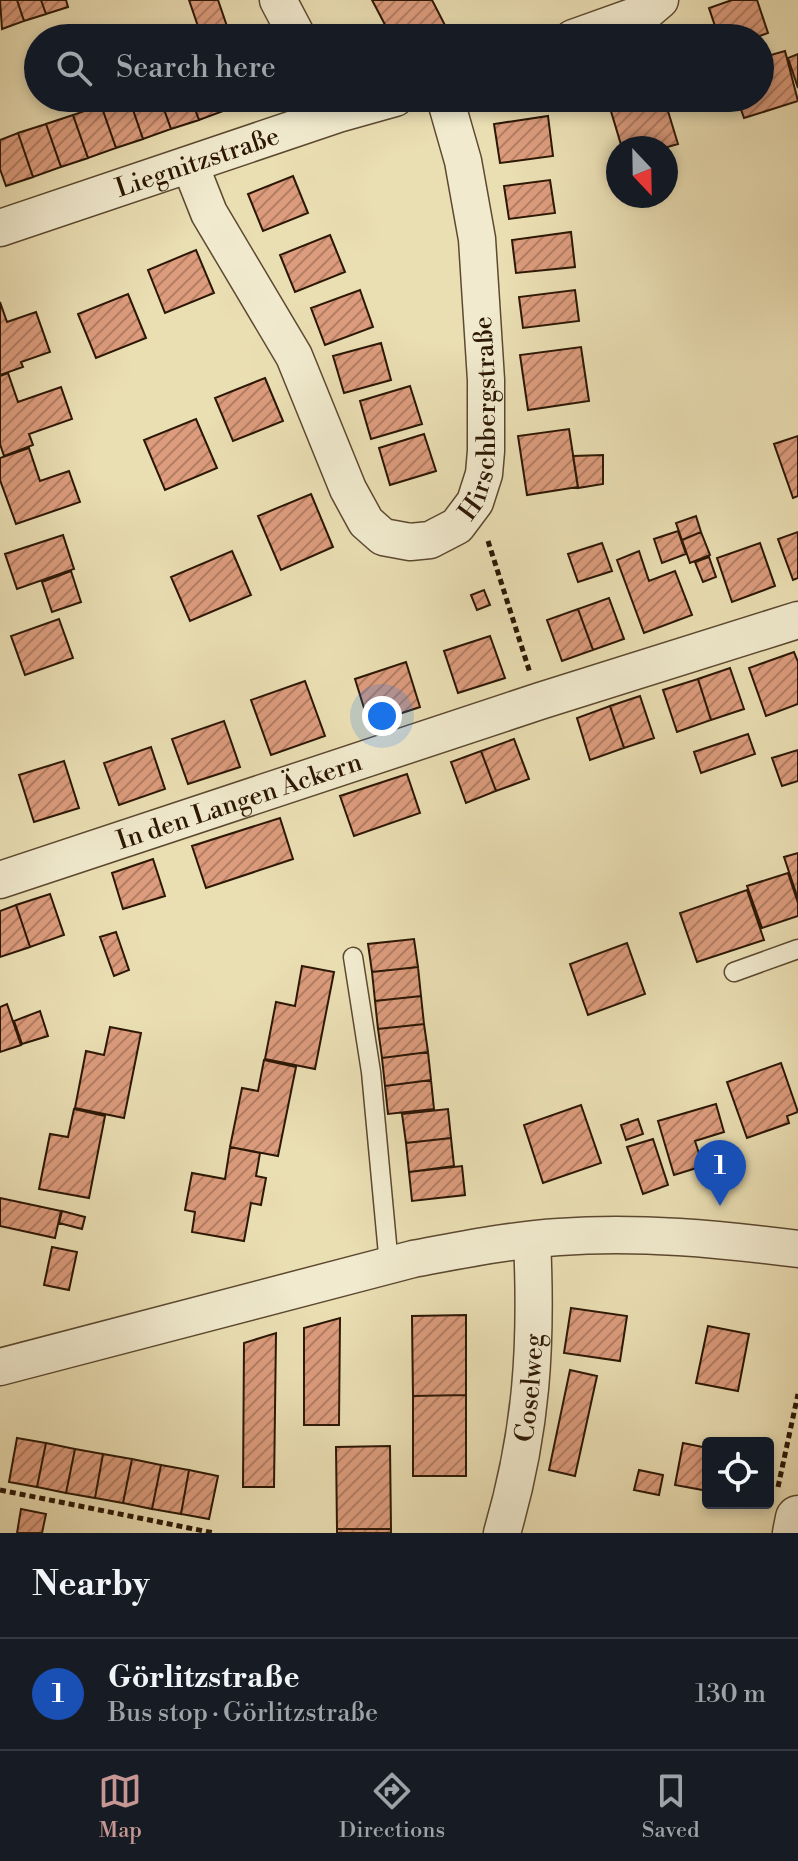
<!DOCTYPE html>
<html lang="en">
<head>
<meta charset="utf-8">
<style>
	:root { --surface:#171b24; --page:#242831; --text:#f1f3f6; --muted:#9ea1a6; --line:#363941; --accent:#c59692 }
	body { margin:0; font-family:"Libre Bodoni",serif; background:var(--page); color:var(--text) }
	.controls { position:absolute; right:24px; bottom:24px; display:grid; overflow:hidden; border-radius:8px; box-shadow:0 4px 12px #0003 }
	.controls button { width:72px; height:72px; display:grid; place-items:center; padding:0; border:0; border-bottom:2px solid var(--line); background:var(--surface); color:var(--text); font:40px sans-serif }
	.compass { position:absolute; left:606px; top:136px; width:72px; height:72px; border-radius:50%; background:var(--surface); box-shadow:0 4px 12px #0003; rotate:158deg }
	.you { position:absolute; left:382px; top:716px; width:28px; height:28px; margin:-20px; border:6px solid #fff; border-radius:50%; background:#1a73e8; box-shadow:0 0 0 12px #1a73e833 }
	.badge { display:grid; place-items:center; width:52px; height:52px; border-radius:50%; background:var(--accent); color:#fff; font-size:26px; font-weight:700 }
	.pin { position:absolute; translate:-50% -66px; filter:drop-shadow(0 2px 4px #0008) }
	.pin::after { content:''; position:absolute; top:42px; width:28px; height:24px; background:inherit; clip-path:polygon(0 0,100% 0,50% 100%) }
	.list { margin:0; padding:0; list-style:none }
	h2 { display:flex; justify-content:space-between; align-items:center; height:104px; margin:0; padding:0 32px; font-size:34px }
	h2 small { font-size:26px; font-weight:400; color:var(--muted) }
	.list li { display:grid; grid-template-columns:52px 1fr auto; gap:24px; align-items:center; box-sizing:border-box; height:112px; padding:0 32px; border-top:2px solid var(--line) }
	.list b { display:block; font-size:30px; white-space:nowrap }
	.list p { margin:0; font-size:26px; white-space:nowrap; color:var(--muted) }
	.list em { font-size:26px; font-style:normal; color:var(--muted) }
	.icon { flex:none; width:44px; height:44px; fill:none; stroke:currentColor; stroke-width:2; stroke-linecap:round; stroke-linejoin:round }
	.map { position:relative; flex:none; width:798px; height:1533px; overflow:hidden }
	.search { position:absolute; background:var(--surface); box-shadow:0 4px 12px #0003; left:24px; right:24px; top:24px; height:88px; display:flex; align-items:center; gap:20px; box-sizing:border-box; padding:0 28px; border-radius:44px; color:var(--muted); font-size:30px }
	.sheet { height:216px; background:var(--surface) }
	nav { display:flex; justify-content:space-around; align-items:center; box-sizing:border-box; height:112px; border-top:2px solid var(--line); background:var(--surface); font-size:22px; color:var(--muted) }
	nav a { display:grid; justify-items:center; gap:4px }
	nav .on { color:var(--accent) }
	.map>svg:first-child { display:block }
</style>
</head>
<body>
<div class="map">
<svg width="798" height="1533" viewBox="0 0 798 1533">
	<defs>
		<pattern id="building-hatch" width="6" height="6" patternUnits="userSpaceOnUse" patternTransform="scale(2)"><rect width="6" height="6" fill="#dc9c7d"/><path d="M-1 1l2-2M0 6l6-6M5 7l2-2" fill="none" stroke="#b37e64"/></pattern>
	</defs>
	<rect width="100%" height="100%" fill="#eadeb3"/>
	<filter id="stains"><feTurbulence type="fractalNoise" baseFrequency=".0025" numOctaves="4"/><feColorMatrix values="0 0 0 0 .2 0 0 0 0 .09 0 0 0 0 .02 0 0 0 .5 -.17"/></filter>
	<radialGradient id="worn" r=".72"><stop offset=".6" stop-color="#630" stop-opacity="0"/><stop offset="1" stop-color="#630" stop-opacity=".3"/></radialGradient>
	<path fill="url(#building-hatch)" stroke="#2c1705" stroke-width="2" d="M0 0H17L24 21 2 29Z
		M17 0H41L46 14 24 21Z
		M41 0H66L68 7 46 14Z
		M189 0H218L231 38H202Z
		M372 0H432L448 31 435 38H392Z
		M732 0H757L768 33 754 38H719L709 8Z
		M785 51 798 101 744 118 737 98H760V58Z
		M798 54V88L788 58Z
		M122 98H129L143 139 116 148 101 105Z
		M129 98H160L171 129 143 139Z
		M160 98H191L199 120 171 129Z
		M191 98H222L226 110 199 120Z
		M607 98H664L678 144 664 148H622Z
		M101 105 116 148 88 158 73 115Z
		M73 115 88 158 61 167 46 124Z
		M548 116 553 156 500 163 494 124Z
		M46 124 61 167 33 177 18 133Z
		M18 133 33 177 6 186 0 169V140Z
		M293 176 308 213 263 231 248 194Z
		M550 180 555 213 509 219 504 186Z
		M571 232 575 267 516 273 512 240Z
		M330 235 345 272 295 292 280 255Z
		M196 250 214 293 165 313 148 270Z
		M360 290 373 327 325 345 311 308Z
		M575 290 579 321 523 328 519 297Z
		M128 294 146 338 96 358 78 314Z
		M0 302 7 322 36 312 50 352 21 362 23 367 0 375Z
		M381 343 391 380 344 393 333 356Z
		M581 347 589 401 528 410 520 355Z
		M8 373 18 402 61 387 72 419 29 434 33 445 4 456 0 444V376Z
		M265 378 283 421 233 441 215 398Z
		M410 386 422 424 371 439 360 401Z
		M196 419 217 468 165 490 144 440Z
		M569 429 578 487 527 495 518 436Z
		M424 434 436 471 390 485 379 448Z
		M798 436V496L793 498 774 444Z
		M29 448 40 481 69 471 80 502 16 524 0 480V458Z
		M603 455V484L578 488 573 456Z
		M311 494 333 547 281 570 258 516Z
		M696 516 701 532 682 540 676 523Z
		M678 531 686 554 662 563 654 539Z
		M701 532 710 555 690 563 682 540Z
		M798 532V578L793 580 778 539Z
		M63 535 74 569 17 589 5 554Z
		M602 543 612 571 578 582 568 554Z
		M760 543 775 586 732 602 717 558Z
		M232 551 251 595 190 621 171 577Z
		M639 551 649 581 675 571 692 615 644 633 617 560Z
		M709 557 716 577 703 582 695 562Z
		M71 571 81 602 52 612 42 582Z
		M484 590 490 605 477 610 471 595Z
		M609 598 624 639 593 650 578 609Z
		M578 609 593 650 562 661 547 620Z
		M59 619 73 658 25 675 11 636Z
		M490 636 505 678 458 693 444 651Z
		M794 652 798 662V704L766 716 749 668Z
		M406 662 420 707 369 724 355 679Z
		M730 668 744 709 711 720 698 679Z
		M698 679 711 720 677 732 663 690Z
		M305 681 325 736 271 755 251 700Z
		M640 696 654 738 624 748 610 706Z
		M610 706 624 748 590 760 577 718Z
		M224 721 240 767 188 784 172 739Z
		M748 734 755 754 701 773 694 752Z
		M514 739 529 779 496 791 481 751Z
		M151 747 165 789 119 805 104 763Z
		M798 750V781L782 786 772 758Z
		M481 751 496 791 466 803 451 762Z
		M64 761 79 808 34 822 19 775Z
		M407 774 420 813 354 836 340 796Z
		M280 818 293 859 206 888 192 846Z
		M798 853V899L784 857Z
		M153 859 165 896 123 909 112 873Z
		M788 873 798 903V916L762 928 747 886Z
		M747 890 764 940 697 962 680 913Z
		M50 894 64 935 30 947 16 905Z
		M16 905 30 947 0 957V911Z
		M116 932 129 970 114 976 100 937Z
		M414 939 418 967 372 972 368 944Z
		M627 943 645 994 588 1015 570 964Z
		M302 966 334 972 315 1069 265 1059 276 1002 295 1006Z
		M418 967 421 996 375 1001 372 972Z
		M421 996 424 1024 378 1029 375 1001Z
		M7 1004 21 1045 0 1052V1007Z
		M40 1011 48 1036 22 1044 14 1021Z
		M424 1024 428 1052 382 1058 378 1029Z
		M110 1027 141 1033 124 1118 75 1108 86 1051 104 1055Z
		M428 1052 431 1080 385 1086 382 1058Z
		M264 1060 296 1067 278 1156 230 1147 242 1088 258 1091Z
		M781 1063 798 1112 787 1116 789 1123 747 1138 727 1082Z
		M431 1080 434 1109 388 1114 385 1086Z
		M716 1104 724 1132 695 1141 703 1166 674 1175 658 1121Z
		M581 1105 601 1163 543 1183 524 1125Z
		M74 1109 105 1116 89 1198 39 1189 50 1134 68 1137Z
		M448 1109 451 1138 406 1143 402 1114Z
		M638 1119 643 1134 626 1140 621 1125Z
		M451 1138 454 1166 409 1172 406 1143Z
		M653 1139 668 1185 643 1194 627 1147Z
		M230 1147 260 1153 256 1176 266 1178 261 1205 251 1203 244 1241 192 1232 195 1212 185 1210 192 1173 225 1179Z
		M462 1166 465 1195 412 1201 409 1172Z
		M0 1198 61 1211 55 1238 0 1226Z
		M62 1211 85 1217 82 1229 59 1223Z
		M52 1247 77 1252 69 1290 44 1285Z
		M571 1308 627 1316 620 1361 564 1353Z
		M466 1315V1395L413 1396 412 1316Z
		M340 1318 339 1425H304V1328Z
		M708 1326 749 1334 738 1391 696 1383Z
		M276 1333 274 1487H243L244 1343Z
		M570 1370 597 1376 575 1476 549 1470Z
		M466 1395V1476H413V1396Z
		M17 1438 46 1443 37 1487 9 1482Z
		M46 1443 75 1449 66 1493 37 1487Z
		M683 1443 708 1448V1491L675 1485Z
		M390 1446 391 1529H337L336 1447Z
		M75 1449 103 1454 95 1498 66 1493Z
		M103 1454 132 1459 123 1503 95 1498Z
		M132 1459 161 1465 152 1509 123 1503Z
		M161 1465 189 1470 181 1514 152 1509Z
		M189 1470 218 1476 209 1519 181 1514Z
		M639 1470 663 1475 659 1495 634 1490Z
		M21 1509 46 1514 42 1533H17Z
		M337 1529H391V1533H337Z"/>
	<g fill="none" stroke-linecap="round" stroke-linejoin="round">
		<defs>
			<path id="service" d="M353 957 371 1072 389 1265
				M734 972 798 949"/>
			<g id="minor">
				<path d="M278 0 298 38"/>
				<path d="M573 38 646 12 660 0"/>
				<path id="s1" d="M190 165 209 213 294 356 348 489 366 522 383 537 410 542 430 540 457 526 475 502 484 474 486 451V380L477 239 463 161 445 98"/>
				<path id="s2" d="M0 228 338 114 395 98"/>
				<path id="s3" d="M0 880 540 701 798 620"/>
				<path d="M0 1367 413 1259C461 1250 510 1240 559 1237 639 1231 719 1239 798 1249"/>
				<path id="s4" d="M502 1533C532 1431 537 1345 532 1240"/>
			</g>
			<path id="tertiary" d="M795 1533 798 1518"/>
		</defs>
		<use href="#service" stroke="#5c4930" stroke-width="21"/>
		<use href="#minor" stroke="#5c4930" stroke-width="39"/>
		<use href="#tertiary" stroke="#5c4930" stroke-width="47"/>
		<path stroke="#2c1705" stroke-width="5" stroke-dasharray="6 4" stroke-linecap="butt" d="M488 541 530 673
			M778 1487 798 1394
			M0 1490 214 1533"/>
		<use href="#service" stroke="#f1eace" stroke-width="18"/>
		<use href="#minor" stroke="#f1eace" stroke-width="36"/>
		<use href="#tertiary" stroke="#f1eace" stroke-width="44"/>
	</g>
	<g text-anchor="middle" stroke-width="6" stroke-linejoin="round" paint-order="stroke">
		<g font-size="26" fill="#2c1705" stroke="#f1eace">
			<text dy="9" stroke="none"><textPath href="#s2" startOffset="208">Liegnitzstraße</textPath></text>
			<text dy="9" stroke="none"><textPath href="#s1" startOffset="614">Hirschbergstraße</textPath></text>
			<text dy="9" stroke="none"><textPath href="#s3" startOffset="252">In den Langen Äckern</textPath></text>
			<text dy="9" stroke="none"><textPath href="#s4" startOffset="148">Coselweg</textPath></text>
		</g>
	</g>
	<rect width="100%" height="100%" filter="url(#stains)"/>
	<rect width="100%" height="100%" fill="url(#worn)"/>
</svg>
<div class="controls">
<button><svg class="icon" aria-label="locate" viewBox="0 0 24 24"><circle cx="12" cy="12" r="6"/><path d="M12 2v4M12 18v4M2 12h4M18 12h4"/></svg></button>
</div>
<svg class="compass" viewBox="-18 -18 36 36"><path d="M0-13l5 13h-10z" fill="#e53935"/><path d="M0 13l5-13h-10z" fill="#9ea1a6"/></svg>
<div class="you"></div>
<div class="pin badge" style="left:720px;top:1206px;background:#1a4fb4">1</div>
<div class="search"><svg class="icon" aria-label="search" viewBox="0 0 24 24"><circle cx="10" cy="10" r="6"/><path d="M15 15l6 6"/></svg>Search here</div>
</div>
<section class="sheet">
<h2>Nearby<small></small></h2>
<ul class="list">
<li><span class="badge" style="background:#1a4fb4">1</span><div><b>Görlitzstraße</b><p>Bus stop · Görlitzstraße</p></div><em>130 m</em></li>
</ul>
</section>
<nav>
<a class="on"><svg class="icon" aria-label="map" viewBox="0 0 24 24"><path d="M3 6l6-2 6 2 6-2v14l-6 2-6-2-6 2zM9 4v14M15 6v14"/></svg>Map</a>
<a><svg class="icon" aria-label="directions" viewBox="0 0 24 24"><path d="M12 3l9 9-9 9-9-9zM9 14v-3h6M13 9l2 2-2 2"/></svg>Directions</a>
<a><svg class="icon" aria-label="saved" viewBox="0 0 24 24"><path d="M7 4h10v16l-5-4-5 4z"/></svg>Saved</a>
</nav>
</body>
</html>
